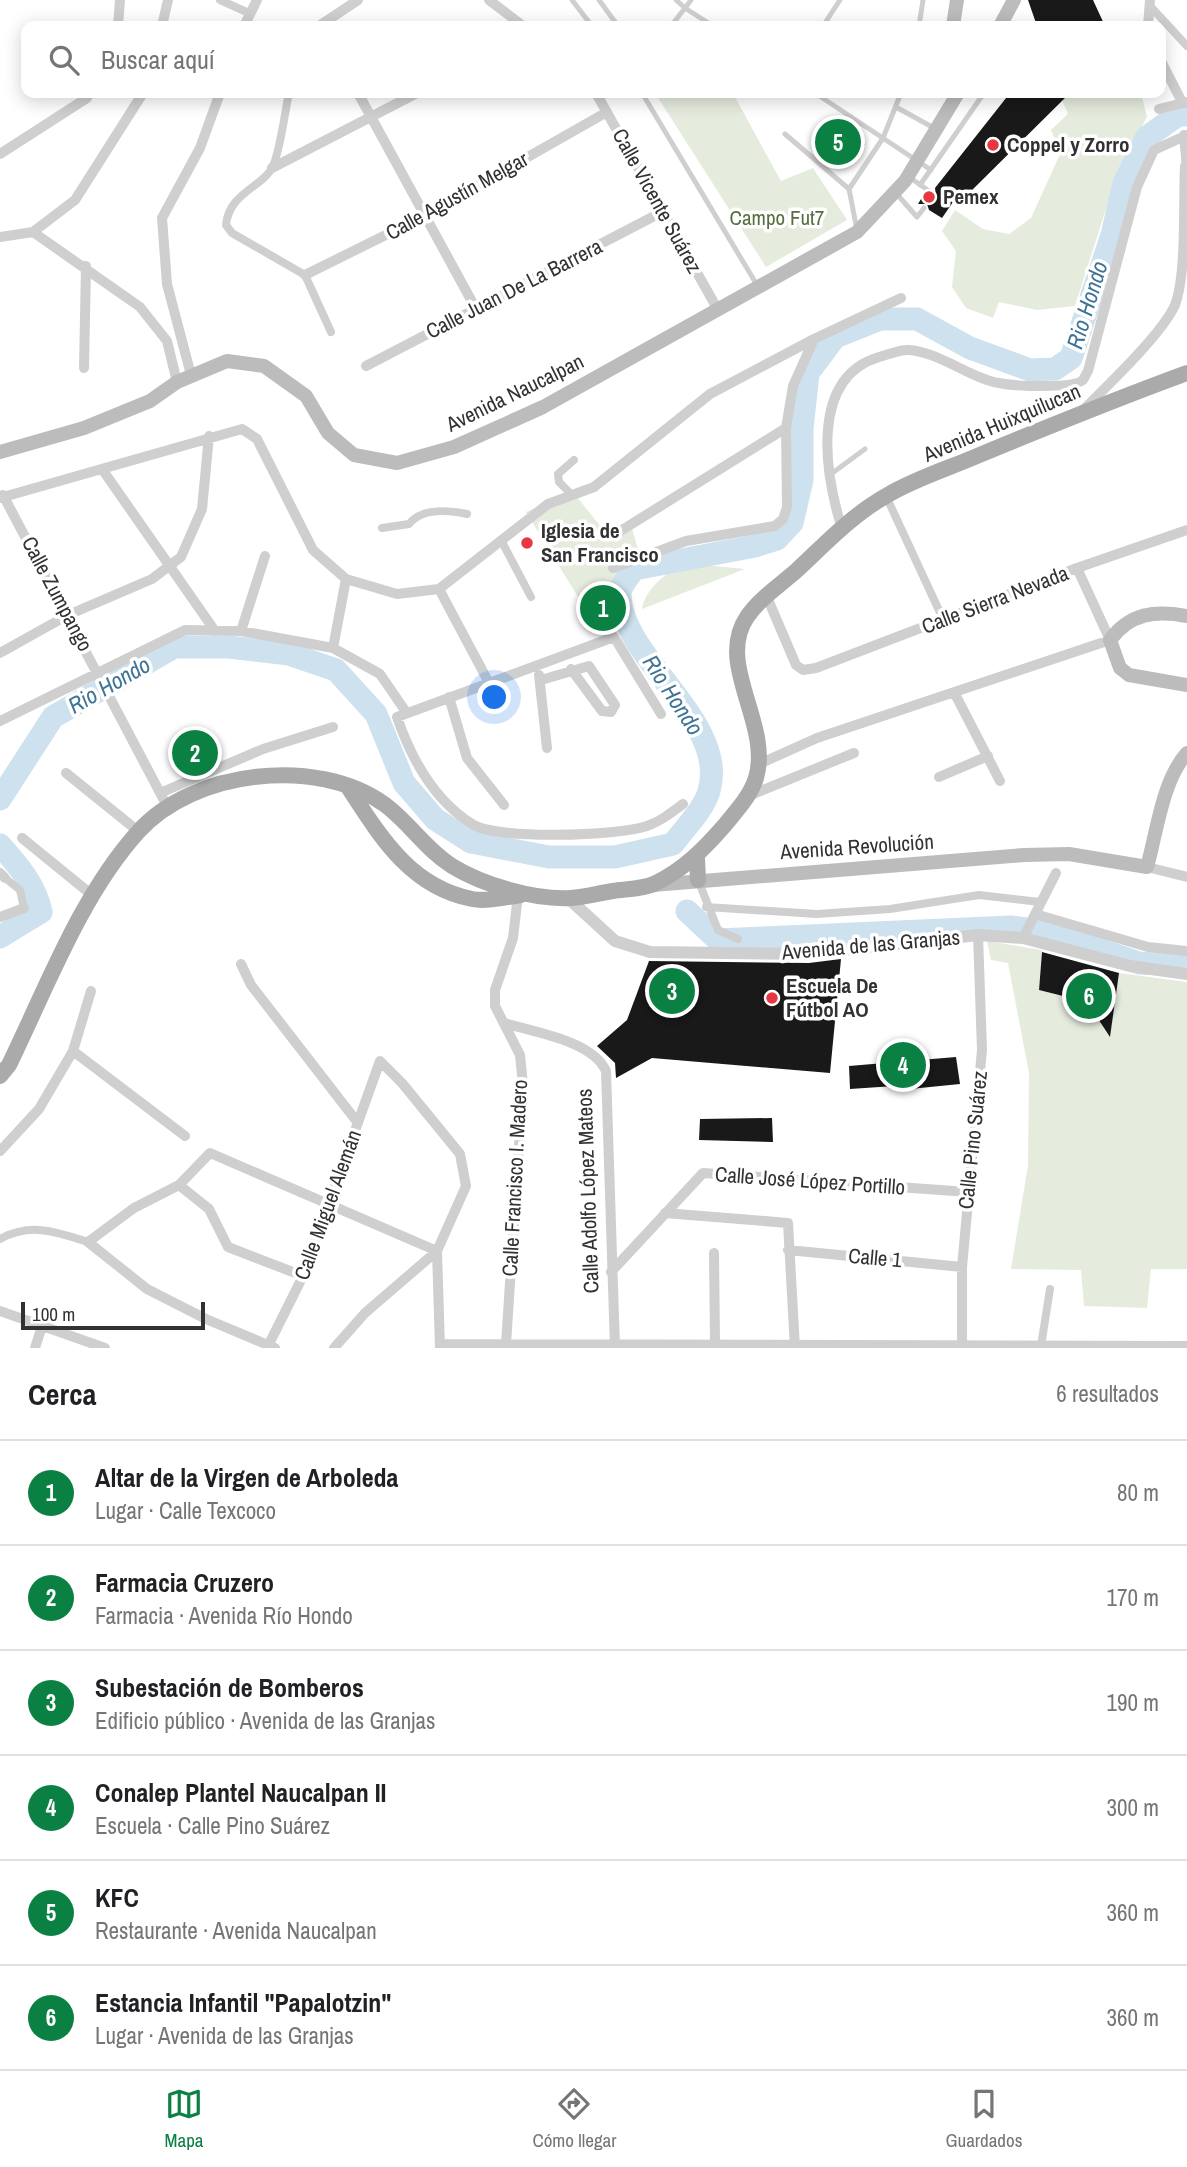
<!DOCTYPE html>
<html lang="es">
<head>
<meta charset="utf-8">
<style>
	:root { --surface:#fff; --page:#f2f2f2; --text:#202124; --muted:#757577; --line:#e0e0e0; --accent:#0b8043 }
	body { margin:0; font-family:"Archivo Narrow",sans-serif; background:var(--page); color:var(--text) }
	.scale { position:absolute; left:21px; bottom:18px; width:184px; box-sizing:border-box; padding-left:7px; border:4px solid #323232; border-top:0; font-size:19px; line-height:24px; white-space:nowrap; color:#323232; -webkit-text-stroke:5px #fff; paint-order:stroke }
	.you { position:absolute; left:495px; top:698px; width:24px; height:24px; margin:-18px; border:5px solid #fff; border-radius:50%; background:#1a73e8; box-shadow:0 0 0 10px #1a73e833 }
	.badge { display:grid; place-items:center; width:46px; height:46px; border-radius:50%; background:var(--accent); color:#fff; font-size:23px; font-weight:700 }
	.pin { position:absolute; translate:-50% -50%; border:4px solid #fff; box-shadow:0 2px 7px #0006 }
	.list { margin:0; padding:0; list-style:none }
	h2 { display:flex; justify-content:space-between; align-items:center; height:91px; margin:0; padding:0 28px; font-size:30px }
	h2 small { font-size:23px; font-weight:400; color:var(--muted) }
	.list li { display:grid; grid-template-columns:46px 1fr auto; gap:21px; align-items:center; box-sizing:border-box; height:105px; padding:0 28px; border-top:2px solid var(--line) }
	.list b { display:block; font-size:26px; white-space:nowrap }
	.list p { margin:0; font-size:23px; white-space:nowrap; color:var(--muted) }
	.list em { font-size:23px; font-style:normal; color:var(--muted) }
	.icon { flex:none; width:38px; height:38px; fill:none; stroke:currentColor; stroke-width:2; stroke-linecap:round; stroke-linejoin:round }
	.map { position:relative; flex:none; width:1187px; height:1348px; overflow:hidden }
	.search { position:absolute; background:var(--surface); box-shadow:0 4px 18px #0003; left:21px; right:21px; top:21px; height:77px; display:flex; align-items:center; gap:18px; box-sizing:border-box; padding:0 24px; border-radius:14px; color:var(--muted); font-size:26px }
	.sheet { height:721px; background:var(--surface) }
	nav { display:flex; justify-content:space-around; align-items:center; box-sizing:border-box; height:98px; border-top:2px solid var(--line); background:var(--surface); font-size:19px; color:var(--muted) }
	nav a { display:grid; justify-items:center; gap:4px }
	nav .on { color:var(--accent) }
	.map>svg:first-child { display:block }
</style>
</head>
<body>
<div class="map">
<svg width="1187" height="1348" viewBox="0 0 1187 1348">
	<rect width="100%" height="100%" fill="#fff"/>
	<path fill="#e5ecde" d="M655 93H745L736 99 781 181 813 168 847 220 766 267Z
		M1070 93H1141L1147 117 1120 165 1075 306 1037 310 999 302 993 318 966 308 952 287 956 251 942 231 955 210 983 229 1009 234 1031 218 1061 152 1051 130 1068 114 1062 100Z
		M576 496 606 533 631 525 640 556 626 561C615 583 612 597 621 620L597 628 526 512 552 501Z
		M714 566 745 569 642 609C644 593 663 573 679 568 689 565 703 566 714 566Z
		M987 941 1042 950 1039 990 1087 1002 1110 1036 1119 973 1187 982V1269H1151L1147 1308 1084 1306 1081 1270 1011 1269 1028 1165 1029 1073 1008 963 991 960Z"/>
	<g fill="none" stroke-linecap="round" stroke-linejoin="round">
		<path stroke="#cee1ee" stroke-width="23" d="M0 799 53 717 174 647H229L289 654 336 670 376 714 404 783 435 819 471 842 549 857H615L673 844C684 829 704 809 709 791 729 722 624 661 620 597 619 586 628 578 634 569L755 546 777 539 792 523 802 480V429L808 373 835 337 880 319H917L970 348 1030 370 1055 369 1071 358 1112 235 1124 183 1147 137 1178 115H1187
			M0 845C18 865 36 886 41 912L0 937
			M687 911 718 940 1011 927 1049 932 1139 963 1187 965"/>
	</g>
	<path fill="#191919" d="M1028 0H1093L1105 26H1037Z
		M1010 93H1070L957 205 953 202 942 218 929 210 927 204H918L924 194 931 198 936 197 935 188Z
		M826 119 865 144 851 165 812 139Z
		M1042 952 1119 973 1110 1037 1087 1002 1039 990Z
		M841 959 830 1073 652 1058 616 1078 615 1063 597 1046 627 1020 649 961 809 963Z
		M956 1057 960 1084 910 1089 909 1085 850 1089 849 1066Z
		M772 1118 773 1142 699 1140 700 1119Z"/>
	<g fill="none" stroke-linecap="round" stroke-linejoin="round">
		<path stroke="#cfcfcf" stroke-width="5" d="M572 0 592 26
			M599 0 618 26
			M691 0 685 8 713 26
			M671 26 685 8 676 0
			M823 26 840 0
			M919 26 923 0
			M642 93 757 285
			M815 93 931 170
			M896 107 934 128
			M785 134 849 189 857 230
			M909 177 932 193
			M920 185 984 93
			M849 189 883 138 901 93
			M895 192 917 217 924 208
			M831 474 865 449"/>
		<path stroke="#cfcfcf" stroke-width="8" d="M220 0 249 13
			M1151 7 1187 46
			M289 93C285 110 280 154 272 168 262 187 229 193 226 225L232 233 305 275 331 332
			M572 495 559 482 558 474 574 460
			M886 496 943 619
			M382 528 409 524C422 508 448 510 467 514
			M502 542 531 597
			M5 878 20 890 24 908
			M698 880 718 930 738 939
			M706 907 817 914 890 909 979 895 1040 902
			M0 1239C31 1222 57 1232 88 1242
			M1041 1346 1050 1289"/>
		<path stroke="#cfcfcf" stroke-width="10" d="M489 0 523 26
			M118 26 120 0
			M162 26 168 0
			M244 26 257 0
			M323 26 322 24 358 0
			M1148 26 1150 0
			M1161 61 1182 102
			M358 93 476 309
			M596 93 718 310
			M1159 109 1187 102
			M1184 135 1187 169
			M0 154 87 98 89 93
			M272 168 417 93
			M33 232 140 307 167 341 177 382
			M0 237 33 232 75 200 143 93
			M305 275 424 216 607 112
			M366 366 662 212
			M84 368 86 266
			M191 375 167 284 162 218 200 148 220 93
			M1083 410C1107 386 1162 334 1175 305 1187 273 1183 203 1185 166
			M102 469 215 631
			M3 495 167 806
			M0 498 242 429 257 439 313 550 346 579 397 594 439 589 548 504 594 487 710 394 814 339 901 298
			M842 529C825 474 809 378 879 357 888 355 900 349 909 350 942 353 969 378 999 383 1014 386 1072 389 1083 380 1085 377 1086 374 1088 371L1137 187 1154 150 1187 135
			M614 535 786 428
			M613 568 686 541 775 526 783 519 787 507 786 428 793 386 814 339
			M439 589 488 681
			M767 597 796 665 803 670 816 668 1077 568 1187 530
			M241 631 265 556
			M333 648 346 579
			M0 653 68 615 152 579 181 557 202 509 209 436
			M539 675 547 748
			M541 680 589 666 615 705 611 712 602 711 571 669
			M955 694 1000 781
			M449 697 467 758 504 805
			M661 714 614 637 397 717C411 758 434 800 472 824 496 840 618 836 647 826 661 821 671 813 683 804
			M0 721 185 630 241 631 333 648 380 674 406 712
			M759 764 817 738 1110 640 1077 568
			M66 773 138 831
			M939 777 988 756
			M160 793 263 749 333 727
			M748 796 854 753
			M22 838 92 895
			M1147 867 1187 877
			M0 873 5 878
			M1035 914 1148 947 1187 951
			M0 917 24 908
			M1023 938 1056 873
			M241 964 251 985 358 1123
			M504 1023C534 1032 593 1041 606 1071L615 1348
			M73 1051 185 1136
			M0 1151 39 1109 73 1051 91 991
			M179 1185 209 1209 228 1247 303 1276
			M665 1213 788 1223 795 1348
			M788 1250 962 1267
			M714 1253 715 1344
			M611 1272 703 1173 968 1192
			M0 1311 105 1348
			M440 1344 1187 1346
			M506 1344 523 1085 520 1055 495 1006V990L513 938 518 895
			M962 1345V1267L982 1050 978 935
			M268 1346 303 1276 380 1061 402 1083 460 1154 466 1186 437 1251 440 1348
			M35 1348 42 1326
			M275 1348 206 1319 147 1289 88 1242 134 1208 179 1185 210 1153 437 1251
			M334 1348 365 1313 437 1251"/>
		<path stroke="#cfcfcf" stroke-width="12" d="M568 898 615 941 650 952 809 954 978 935 1023 938 1130 966 1187 974"/>
		<path stroke="#bcbcbc" stroke-width="14" d="M953 26 957 0
			M1000 26 1014 0
			M0 452 84 428 150 401 177 382 227 361 264 366 306 396 328 433 354 455 397 463 454 447 543 407 857 232 905 181 958 93
			M1187 616C1155 610 1130 613 1110 640L1120 668 1129 675 1187 685
			M653 885 1024 855 1069 854 1147 867C1157 832 1162 781 1187 753"/>
		<path stroke="#aaa" stroke-width="16" d="M348 787C380 836 410 887 472 899 486 902 506 897 521 895
			M697 858 698 880
			M0 1076 9 1065C46 989 81 895 138 832 193 770 317 756 384 804 409 822 425 849 452 866 483 885 534 900 571 898 585 897 599 893 613 891 626 889 642 889 654 884 683 870 703 850 724 826 736 811 750 797 756 778 772 724 715 664 747 617 759 599 780 585 796 571 824 545 852 515 886 496 914 479 947 469 977 456 1047 427 1116 399 1187 373"/>
	</g>
	<g fill="#e63743" stroke="#fff" stroke-width="2.5">
		<circle cx="993" cy="145" r="7"/>
		<circle cx="929" cy="197" r="7"/>
		<circle cx="527" cy="543" r="7"/>
		<circle cx="772" cy="998" r="7"/>
	</g>
	<g text-anchor="middle" stroke-width="7" stroke-linejoin="round" paint-order="stroke">
		<g font-size="21" font-weight="bold" fill="#323232" stroke="#fff" text-anchor="start">
			<text x="1007" y="152">Coppel y Zorro</text>
			<text x="943" y="204">Pemex</text>
			<text x="541" y="538">Iglesia de<tspan x="541" dy="24">San Francisco</tspan></text>
			<text x="786" y="993">Escuela De<tspan x="786" dy="24">Fútbol AO</tspan></text>
		</g>
		<g font-size="21" fill="#323232" stroke="#fff">
			<text transform="translate(457 196) rotate(-29)" y="7">Calle Agustín Melgar</text>
			<text transform="translate(657 201) rotate(61)" y="7">Calle Vicente Suárez</text>
			<text transform="translate(514 289) rotate(-27)" y="7">Calle Juan De La Barrera</text>
			<text transform="translate(515 393) rotate(-26)" y="7">Avenida Naucalpan</text>
			<text transform="translate(1002 423) rotate(-23)" y="7">Avenida Huixquilucan</text>
			<text transform="translate(57 594) rotate(62)" y="7">Calle Zumpango</text>
			<text transform="translate(995 600) rotate(-21)" y="7">Calle Sierra Nevada</text>
			<text transform="translate(857 847) rotate(-4)" y="7">Avenida Revolución</text>
			<text transform="translate(871 945) rotate(-5)" y="7">Avenida de las Granjas</text>
			<text transform="translate(973 1140) rotate(-84)" y="7">Calle Pino Suárez</text>
			<text transform="translate(515 1178) rotate(-87)" y="7">Calle Francisco I. Madero</text>
			<text transform="translate(810 1181) rotate(4)" y="7">Calle José López Portillo</text>
			<text transform="translate(588 1191) rotate(-92)" y="7">Calle Adolfo López Mateos</text>
			<text transform="translate(328 1205) rotate(-70)" y="7">Calle Miguel Alemán</text>
			<text transform="translate(875 1258) rotate(5)" y="7">Calle 1</text>
		</g>
		<g font-size="21" fill="#556f3e" stroke="#fff">
			<text x="777" y="225">Campo Fut7</text>
		</g>
		<g font-size="23" font-style="italic" fill="#3e7496" stroke="#fff">
			<text transform="translate(1087 305) rotate(-73)" y="8">Rio Hondo</text>
			<text transform="translate(109 685) rotate(-30)" y="8">Rio Hondo</text>
			<text transform="translate(673 695) rotate(57)" y="8">Rio Hondo</text>
		</g>
	</g>
</svg>
<div class="scale">100 m</div>
<div class="you"></div>
<div class="pin badge" style="left:603px;top:608px">1</div>
<div class="pin badge" style="left:195px;top:753px">2</div>
<div class="pin badge" style="left:672px;top:991px">3</div>
<div class="pin badge" style="left:903px;top:1065px">4</div>
<div class="pin badge" style="left:838px;top:142px">5</div>
<div class="pin badge" style="left:1089px;top:996px">6</div>
<div class="search"><svg class="icon" aria-label="search" viewBox="0 0 24 24"><circle cx="10" cy="10" r="6"/><path d="M15 15l6 6"/></svg>Buscar aquí</div>
</div>
<section class="sheet">
<h2>Cerca<small>6 resultados</small></h2>
<ul class="list">
<li><span class="badge">1</span><div><b>Altar de la Virgen de Arboleda</b><p>Lugar · Calle Texcoco</p></div><em>80 m</em></li>
<li><span class="badge">2</span><div><b>Farmacia Cruzero</b><p>Farmacia · Avenida Río Hondo</p></div><em>170 m</em></li>
<li><span class="badge">3</span><div><b>Subestación de Bomberos</b><p>Edificio público · Avenida de las Granjas</p></div><em>190 m</em></li>
<li><span class="badge">4</span><div><b>Conalep Plantel Naucalpan II</b><p>Escuela · Calle Pino Suárez</p></div><em>300 m</em></li>
<li><span class="badge">5</span><div><b>KFC</b><p>Restaurante · Avenida Naucalpan</p></div><em>360 m</em></li>
<li><span class="badge">6</span><div><b>Estancia Infantil &quot;Papalotzin&quot;</b><p>Lugar · Avenida de las Granjas</p></div><em>360 m</em></li>
</ul>
</section>
<nav>
<a class="on"><svg class="icon" aria-label="map" viewBox="0 0 24 24"><path d="M3 6l6-2 6 2 6-2v14l-6 2-6-2-6 2zM9 4v14M15 6v14"/></svg>Mapa</a>
<a><svg class="icon" aria-label="directions" viewBox="0 0 24 24"><path d="M12 3l9 9-9 9-9-9zM9 14v-3h6M13 9l2 2-2 2"/></svg>Cómo llegar</a>
<a><svg class="icon" aria-label="saved" viewBox="0 0 24 24"><path d="M7 4h10v16l-5-4-5 4z"/></svg>Guardados</a>
</nav>
</body>
</html>
